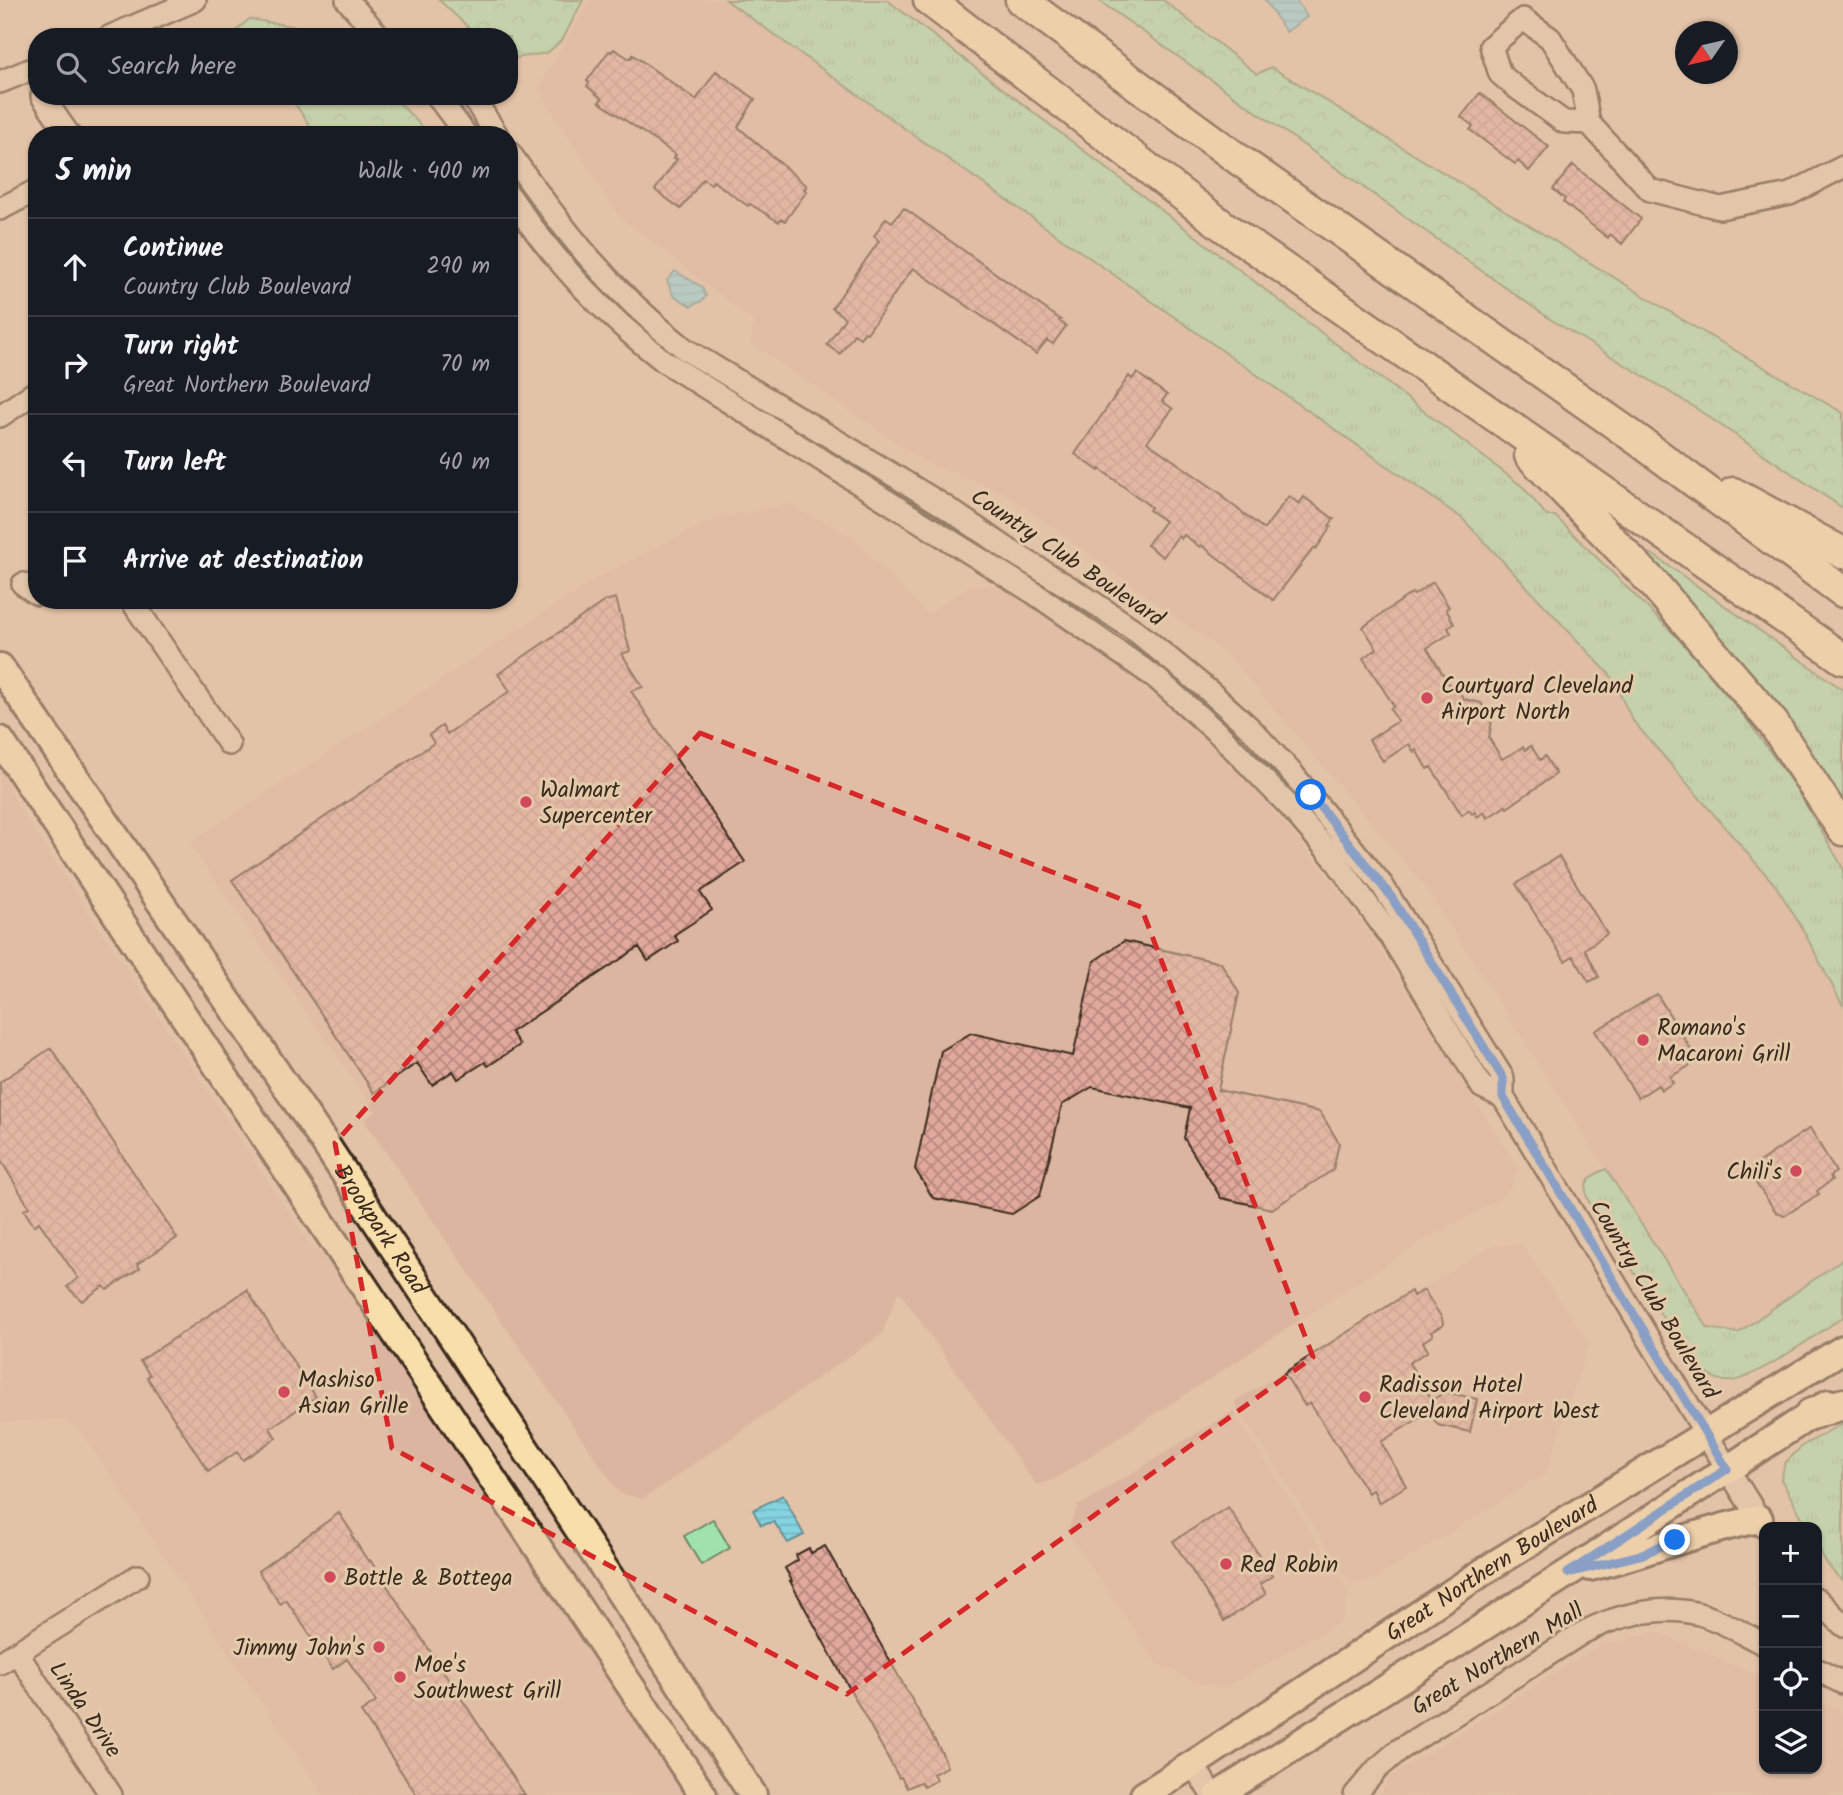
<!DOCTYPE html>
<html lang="en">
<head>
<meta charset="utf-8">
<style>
	:root { --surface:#171b24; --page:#242831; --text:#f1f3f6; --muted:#9ea1a6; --line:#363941 }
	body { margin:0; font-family:Kalam,sans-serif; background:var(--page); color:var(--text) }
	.controls { position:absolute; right:21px; bottom:21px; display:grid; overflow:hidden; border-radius:14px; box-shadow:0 2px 5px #0004 }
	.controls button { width:63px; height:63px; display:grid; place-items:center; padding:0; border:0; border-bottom:2px solid var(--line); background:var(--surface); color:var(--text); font:35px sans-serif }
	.compass { position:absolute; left:1675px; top:21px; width:63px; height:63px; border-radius:50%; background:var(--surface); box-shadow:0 2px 5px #0004; rotate:236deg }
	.stop { position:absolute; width:21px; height:21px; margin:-16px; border:5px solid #1a73e8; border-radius:50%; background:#fff }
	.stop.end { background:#1a73e8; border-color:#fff; box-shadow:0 2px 7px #0008 }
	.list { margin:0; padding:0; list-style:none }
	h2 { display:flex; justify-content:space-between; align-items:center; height:91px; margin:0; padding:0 28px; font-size:30px }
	h2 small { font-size:23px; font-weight:400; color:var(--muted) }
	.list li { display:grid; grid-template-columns:46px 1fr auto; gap:21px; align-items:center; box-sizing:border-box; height:98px; padding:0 28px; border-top:2px solid var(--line) }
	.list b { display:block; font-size:26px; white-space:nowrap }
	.list p { margin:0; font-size:23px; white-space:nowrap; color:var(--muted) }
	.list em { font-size:23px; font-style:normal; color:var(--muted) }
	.icon { flex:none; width:38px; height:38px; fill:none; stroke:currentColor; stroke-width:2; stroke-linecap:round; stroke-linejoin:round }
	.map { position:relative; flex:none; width:1843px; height:1795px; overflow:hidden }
	.search { position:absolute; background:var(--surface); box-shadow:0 2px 5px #0004; left:28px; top:28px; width:490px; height:77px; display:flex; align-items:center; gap:18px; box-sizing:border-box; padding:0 24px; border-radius:28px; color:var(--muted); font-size:26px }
	.panel { position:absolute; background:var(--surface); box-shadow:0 2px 5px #0004; left:28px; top:126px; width:490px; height:483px; border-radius:28px }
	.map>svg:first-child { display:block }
</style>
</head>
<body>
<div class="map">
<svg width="1843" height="1795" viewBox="0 0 1843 1795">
	<defs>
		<pattern id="grass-tufts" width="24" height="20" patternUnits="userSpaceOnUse" patternTransform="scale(1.75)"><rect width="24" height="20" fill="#a0e2ad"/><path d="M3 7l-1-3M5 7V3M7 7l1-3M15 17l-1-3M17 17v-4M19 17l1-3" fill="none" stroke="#8bc294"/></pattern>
		<pattern id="forest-crowns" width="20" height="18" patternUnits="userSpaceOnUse" patternTransform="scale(1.75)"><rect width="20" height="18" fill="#a0e2ad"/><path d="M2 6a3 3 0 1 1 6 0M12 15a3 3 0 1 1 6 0" fill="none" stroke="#8bc294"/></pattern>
		<pattern id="water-rules" width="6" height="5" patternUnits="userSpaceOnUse" patternTransform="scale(1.75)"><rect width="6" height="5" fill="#84d3e0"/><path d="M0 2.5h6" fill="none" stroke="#73b5c0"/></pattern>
		<pattern id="building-cross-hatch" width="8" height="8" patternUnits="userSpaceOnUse" patternTransform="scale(1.75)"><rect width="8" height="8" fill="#e1a89c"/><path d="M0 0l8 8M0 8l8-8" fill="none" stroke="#b8897f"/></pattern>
	</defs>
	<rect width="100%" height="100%" fill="#e3c3a8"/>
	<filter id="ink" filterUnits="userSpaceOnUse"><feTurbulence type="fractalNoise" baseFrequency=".0143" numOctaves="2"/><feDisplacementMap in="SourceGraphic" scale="14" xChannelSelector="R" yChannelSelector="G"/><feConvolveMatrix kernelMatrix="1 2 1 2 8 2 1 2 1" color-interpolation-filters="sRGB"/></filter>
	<g filter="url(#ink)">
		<path fill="#dbb59f" d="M590 0H726L1132 291 1463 519 1611 676 1633 721 1776 886 1801 926 1843 1006V1259L1738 1333 1708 1328 1424 885 1229 656 1005 493 923 461 750 343 754 322 618 215 538 89Z
			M788 504 850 535 927 614 970 586 997 585 1090 646 1178 714 1247 779 1334 884 1376 943 1518 1168 1510 1189 1493 1203 1418 1244 1053 1480 1036 1485 899 1291 882 1334 643 1499 619 1493 364 1120 376 1112 189 843 602 575 713 519Z
			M0 766 16 803 141 991 311 1246 335 1262 487 1500 686 1795H323L78 1427 59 1419 0 1422Z
			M1521 1244 1589 1343 1546 1473 1374 1580 1350 1583 1234 1402 1492 1246Z
			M1233 1411 1349 1591 1342 1621 1223 1689 1192 1681 1156 1662 1067 1532 1078 1506Z
			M1657 1632 1764 1678V1769H1817V1701L1843 1712V1795H1380L1389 1778 1598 1646Z"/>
		<path fill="url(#grass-tufts)" stroke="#6e8666" stroke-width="2" d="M726 0H887L1523 487 1547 516H1555L1680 640 1745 717 1798 791 1843 868V1006L1801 926 1776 886 1633 721 1611 676 1463 519 918 138Z
			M1634 550 1652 554 1843 690V803L1813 757 1772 703Z
			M1606 1169 1708 1328 1738 1333 1843 1259V1317C1820 1332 1755 1379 1731 1381 1713 1383 1697 1366 1686 1354L1588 1200C1581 1183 1591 1175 1606 1169Z
			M1843 1423V1581C1825 1566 1817 1551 1817 1527H1807L1781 1479 1785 1463 1802 1446Z"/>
		<path fill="url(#forest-crowns)" stroke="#6e8666" stroke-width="2" d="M439 0H583L563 39 547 53 515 58 509 55V37H482L467 26Z
			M1098 0H1163L1257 74 1271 67 1693 326 1843 413V508L1694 407 1550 319Z
			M249 19 292 26 317 37H239L237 30Z
			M290 96H393L430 135H316Z"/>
		<path fill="#a0e2ad" stroke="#6e8666" stroke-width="2" d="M713 1519 730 1548 701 1565 684 1536Z"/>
		<path fill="url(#water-rules)" stroke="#678f92" stroke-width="2" d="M1265 0H1296L1307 17 1286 32Z
			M675 271 702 287 706 296 702 301 691 306 673 295 667 281Z
			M783 1495 804 1535 788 1543 774 1522 761 1525 753 1510Z"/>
		<path fill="url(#building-cross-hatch)" stroke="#3b2a1e" stroke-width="2" d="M614 49 630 59 633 55 696 100 716 71 755 99 738 127 807 186 804 189 807 191 785 221 781 219 779 222 750 204 748 206 713 181 711 184 703 179 681 209 655 190 677 159 674 158 676 155 599 102 602 99 587 86 589 83 587 81 609 51 611 52Z
			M1480 93 1549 147 1529 171 1518 161 1515 164 1470 130 1473 126 1461 117Z
			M1573 165 1641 219 1622 244 1610 234 1608 238 1594 227 1563 202 1565 199 1553 189Z
			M904 208 1061 320 1059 321 1066 326 1053 344 1047 340 1036 354 913 268 867 333 865 332 860 338 854 334 840 354 827 345 845 318 832 308 879 241 874 236 886 218 892 222Z
			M1137 373 1167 395 1162 401 1173 409 1147 442 1223 495 1222 497 1264 529 1289 496 1299 504 1304 497 1334 519 1329 526 1331 527 1316 549 1314 548 1273 600 1201 545 1200 547 1184 535 1181 539 1178 536 1163 557 1147 545 1165 521 1149 510 1151 507 1100 469 1099 471 1075 454 1129 376 1132 379Z
			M1433 582 1449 607 1446 609 1454 624 1448 628 1451 633 1427 648 1455 694 1459 692 1464 699 1481 703 1492 720 1489 738 1502 759 1523 747 1525 750 1531 746 1540 760 1545 756 1556 774 1507 808 1506 806 1487 818 1484 812 1477 817 1475 812 1472 814 1469 810 1462 815 1431 767 1427 769 1416 750 1414 752 1409 744 1383 761 1369 740 1398 721 1390 709 1394 706 1363 658 1377 649 1363 627 1412 593 1414 595Z
			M616 598 630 651 622 654 643 687 631 691 745 862 700 892 712 910 674 935 678 941 648 961 639 947 511 1032 520 1045 488 1066 485 1062 458 1079 453 1071 432 1085 417 1063 374 1093 232 880 434 743 429 735 442 726 447 734 510 691 498 674 605 601Z
			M1559 856 1607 934 1585 949 1599 977 1589 982 1573 956 1565 961 1516 884Z
			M1124 941 1221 963 1239 993 1218 1090 1320 1112 1339 1143 1333 1170 1272 1209 1221 1198 1184 1138 1190 1108 1092 1087 1062 1105 1040 1196 1012 1214 933 1198 915 1169 941 1051 971 1033 1073 1056 1094 961Z
			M1657 994 1693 1053 1686 1057 1691 1065 1670 1077 1673 1083 1661 1090 1658 1085 1638 1098 1595 1031Z
			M51 1048 177 1238 137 1264 140 1268 107 1290 104 1286 82 1301 67 1287 78 1278 39 1222 34 1226 24 1210 29 1207 0 1159V1082Z
			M1810 1128 1836 1172 1830 1176 1832 1180 1817 1191 1819 1194 1784 1216 1776 1212 1755 1182 1753 1166Z
			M247 1290 316 1397 270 1428 276 1438 243 1460 237 1452 208 1471 147 1377 150 1375 140 1361Z
			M1424 1290 1442 1318 1443 1325 1431 1332 1433 1335 1423 1342 1428 1351 1409 1363 1432 1400 1445 1392 1477 1399 1470 1432 1438 1425 1429 1412 1381 1442 1406 1486 1379 1503 1373 1489 1368 1493 1310 1403 1305 1406 1284 1373 1411 1291 1413 1296Z
			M1228 1507 1272 1576 1260 1584 1266 1594 1224 1621 1173 1541Z
			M339 1513 353 1534 351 1535 368 1561 370 1560 525 1795H417L361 1712 376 1702 347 1659 333 1669 286 1600 280 1604 258 1571Z
			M825 1546 942 1753 947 1767 933 1774 937 1780 924 1787 920 1782 907 1788 901 1777 899 1778 790 1581H792L785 1568 798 1560 796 1555 809 1548 811 1553Z"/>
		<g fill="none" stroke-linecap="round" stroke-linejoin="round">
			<defs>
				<path id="minor" d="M347 0 380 37
					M109 37 195 0
					M0 82 37 67
					M42 96 69 135
					M437 96 466 135
					M472 96 497 135
					M1589 123 1564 122 1514 86 1500 74 1491 46 1523 19 1550 38 1583 90 1589 123 1650 190 1720 208 1790 194 1843 167
					M509 152C563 230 610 290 685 349L941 504 1012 552 1085 597 1137 632 1209 691 1250 728 1292 773 1382 885 1503 1078V1097L1706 1434 1764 1527
					M509 195C555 262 601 312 665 362L1034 593 1156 678 1221 736 1290 807 1334 858 1393 940 1482 1087 1503 1097
					M0 209 37 190
					M0 416 37 391
					M23 584 37 594
					M131 600 229 744
					M1817 1599 1843 1625
					M17 1653 111 1795
					M0 1663 138 1576
					M1817 1670 1843 1683
					M1193 1764 1212 1795
					M1355 1795 1377 1769 1399 1750 1582 1633C1617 1615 1660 1604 1699 1614 1722 1620 1743 1634 1764 1644"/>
				<g id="major">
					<path id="s1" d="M0 667 324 1142 753 1795"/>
					<path d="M0 740 703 1795"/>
					<path d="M1590 1567C1648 1553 1701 1530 1759 1519"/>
					<path id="s2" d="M1144 1795 1201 1759 1495 1564 1843 1349"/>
					<path d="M1218 1795 1568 1573 1829 1403"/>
				</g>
				<path id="highway" d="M929 0 1223 226 1843 659
					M1021 0 1238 159 1638 440 1843 592
					M1530 455 1654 584 1773 723 1843 830
					M1733 493 1843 553
					M1811 1414 1843 1404"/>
			</defs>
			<use href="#minor" stroke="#3b2a1e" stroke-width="26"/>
			<use href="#major" stroke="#3b2a1e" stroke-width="32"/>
			<use href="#highway" stroke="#3b2a1e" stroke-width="35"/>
			<use href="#minor" stroke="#e3caab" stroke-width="21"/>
			<use href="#major" stroke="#f8deab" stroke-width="26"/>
			<use href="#highway" stroke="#f8deab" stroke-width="30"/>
		</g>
	</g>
	<g fill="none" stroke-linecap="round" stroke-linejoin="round" filter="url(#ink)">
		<path stroke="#1a73e8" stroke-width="9" d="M1311 795 1392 898 1503 1078V1097L1727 1469 1568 1573 1640 1555 1675 1540"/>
	</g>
	<path d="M0 0H1843V1795H0ZM700 733 1141 907 1313 1357 847 1694 392 1448 335 1143Z" fill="#e3c3a8" fill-opacity=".55" fill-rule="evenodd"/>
	<path fill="none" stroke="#d62828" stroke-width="5" stroke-dasharray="14 9" stroke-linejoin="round" d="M700 733 1141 907 1313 1357 847 1694 392 1448 335 1143Z"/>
	<g fill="#d1495b" stroke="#e3caab" stroke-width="2.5">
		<circle cx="1427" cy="698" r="7"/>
		<circle cx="526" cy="802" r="7"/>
		<circle cx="1643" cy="1040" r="7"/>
		<circle cx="1796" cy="1171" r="7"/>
		<circle cx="284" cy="1392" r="7"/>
		<circle cx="1365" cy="1397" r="7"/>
		<circle cx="1226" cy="1564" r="7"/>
		<circle cx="330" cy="1577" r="7"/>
		<circle cx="379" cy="1647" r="7"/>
		<circle cx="400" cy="1677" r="7"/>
	</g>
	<g text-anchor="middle" stroke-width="6" stroke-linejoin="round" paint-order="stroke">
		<g font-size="23" fill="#3b2a1e" stroke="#e3caab">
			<text transform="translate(1068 557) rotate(34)" y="8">Country Club Boulevard</text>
			<text dy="8" stroke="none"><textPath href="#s1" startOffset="679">Brookpark Road</textPath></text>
			<text transform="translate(1655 1299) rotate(59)" y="8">Country Club Boulevard</text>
			<text dy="8" stroke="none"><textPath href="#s2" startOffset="415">Great Northern Boulevard</textPath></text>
			<text transform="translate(1497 1658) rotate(-31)" y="8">Great Northern Mall</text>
			<text transform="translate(86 1709) rotate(56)" y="8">Linda Drive</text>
		</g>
		<g font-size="23" fill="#3b2a1e" stroke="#e3caab" text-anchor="start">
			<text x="1441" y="693">Courtyard Cleveland<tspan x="1441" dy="26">Airport North</tspan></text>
			<text x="540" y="797">Walmart<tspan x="540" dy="26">Supercenter</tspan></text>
			<text x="1657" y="1035">Romano's<tspan x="1657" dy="26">Macaroni Grill</tspan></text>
			<text x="1782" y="1179" text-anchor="end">Chili's</text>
			<text x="298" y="1387">Mashiso<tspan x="298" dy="26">Asian Grille</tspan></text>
			<text x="1379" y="1392">Radisson Hotel<tspan x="1379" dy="26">Cleveland Airport West</tspan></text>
			<text x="1240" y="1572">Red Robin</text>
			<text x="344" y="1585">Bottle &amp; Bottega</text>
			<text x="365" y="1655" text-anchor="end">Jimmy John's</text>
			<text x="414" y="1672">Moe's<tspan x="414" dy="26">Southwest Grill</tspan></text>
		</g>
	</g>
</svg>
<div class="controls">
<button>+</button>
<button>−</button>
<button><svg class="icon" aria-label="locate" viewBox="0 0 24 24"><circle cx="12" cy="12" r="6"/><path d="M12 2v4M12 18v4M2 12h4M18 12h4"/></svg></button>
<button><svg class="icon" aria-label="layers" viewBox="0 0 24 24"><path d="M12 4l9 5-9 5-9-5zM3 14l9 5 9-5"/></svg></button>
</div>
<svg class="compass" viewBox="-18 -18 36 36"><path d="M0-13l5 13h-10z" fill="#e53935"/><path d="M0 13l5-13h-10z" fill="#9ea1a6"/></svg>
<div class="stop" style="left:1311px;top:795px"></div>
<div class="stop end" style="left:1675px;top:1540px"></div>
<div class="search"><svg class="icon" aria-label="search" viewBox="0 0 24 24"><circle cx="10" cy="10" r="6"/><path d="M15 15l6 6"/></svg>Search here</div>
<section class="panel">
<h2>5 min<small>Walk · 400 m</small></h2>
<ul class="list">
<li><svg class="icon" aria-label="ahead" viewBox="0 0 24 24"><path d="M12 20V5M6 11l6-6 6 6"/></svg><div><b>Continue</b><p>Country Club Boulevard</p></div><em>290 m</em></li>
<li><svg class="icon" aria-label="right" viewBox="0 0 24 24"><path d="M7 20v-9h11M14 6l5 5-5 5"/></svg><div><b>Turn right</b><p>Great Northern Boulevard</p></div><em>70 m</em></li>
<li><svg class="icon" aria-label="left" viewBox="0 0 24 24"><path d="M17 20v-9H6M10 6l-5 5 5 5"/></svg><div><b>Turn left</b></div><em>40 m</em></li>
<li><svg class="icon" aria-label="arrive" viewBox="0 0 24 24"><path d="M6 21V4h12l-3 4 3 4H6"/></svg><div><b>Arrive at destination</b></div></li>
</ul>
</section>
</div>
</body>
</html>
